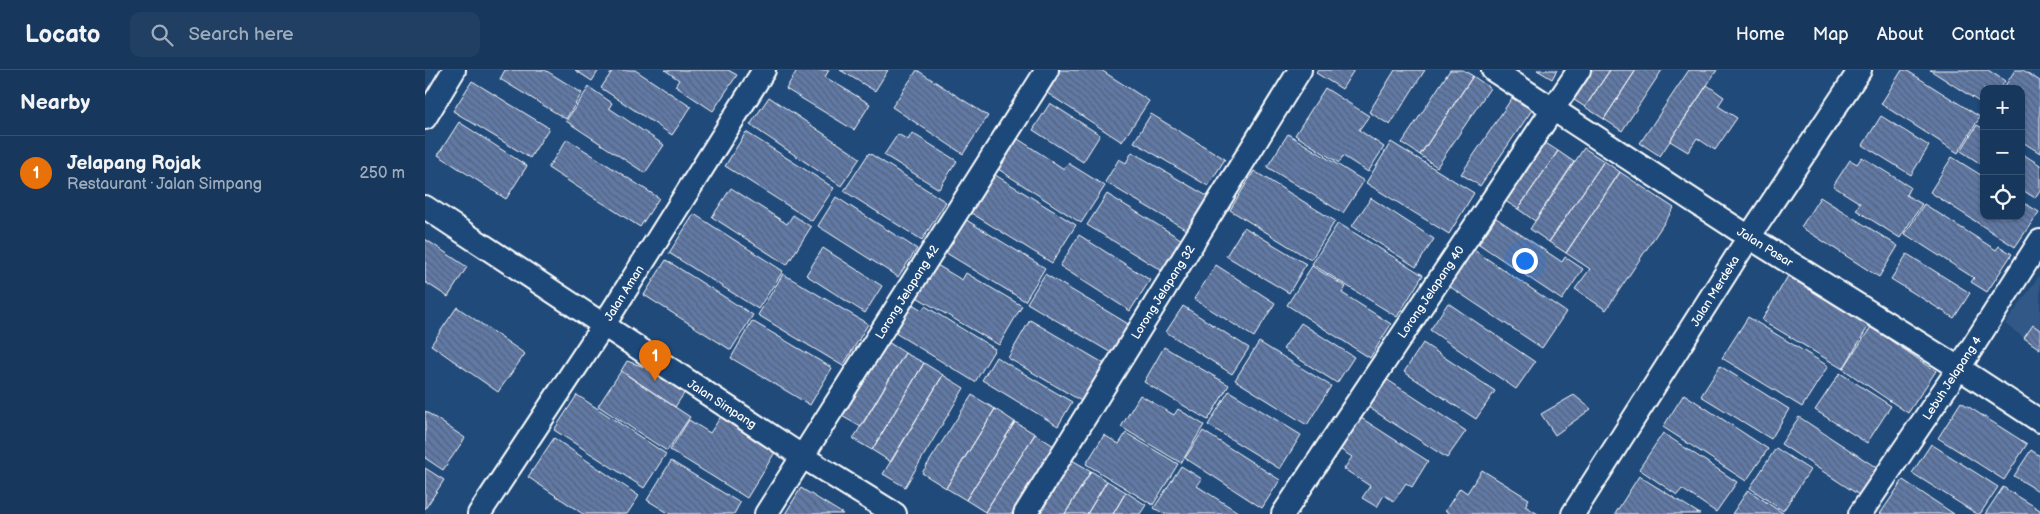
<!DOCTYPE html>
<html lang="en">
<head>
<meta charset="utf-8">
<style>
	:root { --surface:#17385c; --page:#203f62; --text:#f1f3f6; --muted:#9eacbb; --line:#365272; --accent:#ffd166 }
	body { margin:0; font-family:"Balsamiq Sans",sans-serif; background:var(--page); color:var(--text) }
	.controls { position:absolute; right:15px; top:15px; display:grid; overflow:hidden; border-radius:10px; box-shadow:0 1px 4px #0004 }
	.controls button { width:45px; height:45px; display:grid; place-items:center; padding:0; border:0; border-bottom:1px solid var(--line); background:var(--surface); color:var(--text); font:25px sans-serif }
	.you { position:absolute; left:1099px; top:190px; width:18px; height:18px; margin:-12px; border:4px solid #fff; border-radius:50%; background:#1a73e8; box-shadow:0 0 0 8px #1a73e833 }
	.badge { display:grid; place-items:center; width:32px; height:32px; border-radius:50%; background:var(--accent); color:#fff; font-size:16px; font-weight:700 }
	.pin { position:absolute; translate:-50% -41px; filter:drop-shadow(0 1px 2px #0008) }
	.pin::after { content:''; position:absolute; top:26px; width:18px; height:15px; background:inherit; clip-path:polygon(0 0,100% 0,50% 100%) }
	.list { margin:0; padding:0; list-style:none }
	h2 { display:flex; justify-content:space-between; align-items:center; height:65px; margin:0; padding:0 20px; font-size:21px }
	h2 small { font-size:16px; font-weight:400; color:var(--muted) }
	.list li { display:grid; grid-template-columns:32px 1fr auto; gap:15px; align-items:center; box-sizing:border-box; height:75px; padding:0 20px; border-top:1px solid var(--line) }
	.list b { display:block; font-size:19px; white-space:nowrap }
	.list p { margin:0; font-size:16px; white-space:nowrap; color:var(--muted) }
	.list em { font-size:16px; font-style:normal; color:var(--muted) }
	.icon { flex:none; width:28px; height:28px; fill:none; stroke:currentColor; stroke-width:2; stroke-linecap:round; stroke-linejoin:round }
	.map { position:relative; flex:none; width:1615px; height:444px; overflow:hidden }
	header { display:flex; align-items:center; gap:30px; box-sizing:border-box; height:70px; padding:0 25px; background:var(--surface); border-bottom:1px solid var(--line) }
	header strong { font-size:24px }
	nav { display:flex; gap:28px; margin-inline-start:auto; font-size:18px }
	.search { width:350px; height:45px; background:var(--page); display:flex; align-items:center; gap:12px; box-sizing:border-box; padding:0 18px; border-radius:10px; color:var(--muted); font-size:19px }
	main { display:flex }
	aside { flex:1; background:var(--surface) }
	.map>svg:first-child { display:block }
</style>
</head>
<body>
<header>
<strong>Locato</strong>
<div class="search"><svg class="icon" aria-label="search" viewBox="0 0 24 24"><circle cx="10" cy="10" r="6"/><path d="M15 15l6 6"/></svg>Search here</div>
<nav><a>Home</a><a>Map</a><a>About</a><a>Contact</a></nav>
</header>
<main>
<aside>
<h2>Nearby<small></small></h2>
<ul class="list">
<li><span class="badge" style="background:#e8710a">1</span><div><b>Jelapang Rojak</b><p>Restaurant · Jalan Simpang</p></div><em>250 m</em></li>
</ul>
</aside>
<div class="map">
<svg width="1615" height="444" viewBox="0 0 1615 444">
	<defs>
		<pattern id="building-back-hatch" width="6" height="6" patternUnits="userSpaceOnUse" patternTransform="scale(1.25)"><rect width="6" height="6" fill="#6079a6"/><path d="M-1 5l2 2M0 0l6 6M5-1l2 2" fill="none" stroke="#566279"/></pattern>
	</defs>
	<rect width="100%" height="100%" fill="#1f4a7a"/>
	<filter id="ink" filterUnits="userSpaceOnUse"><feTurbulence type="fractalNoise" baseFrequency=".02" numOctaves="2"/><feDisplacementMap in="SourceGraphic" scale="10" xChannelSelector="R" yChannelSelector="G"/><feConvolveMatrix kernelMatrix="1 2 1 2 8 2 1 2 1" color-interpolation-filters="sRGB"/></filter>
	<g filter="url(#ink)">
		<path fill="#325887" d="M1615 205V280L1580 254Z"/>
		<path fill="url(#building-back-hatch)" stroke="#fff" d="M80 0H120L157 23 141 49 75 9Z
			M150 0H174L167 11Z
			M188 0H210L266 37 247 65 176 18Z
			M240 0H303L312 5 288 41 250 16 254 10Z
			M372 0H404L400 7 445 34 429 60 361 19Z
			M415 0H463L450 21Z
			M492 0 563 46 538 84 467 37Z
			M633 0H676L724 31 697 72 619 21Z
			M893 0H929L917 19 891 3Z
			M970 0H1000L965 55 944 42Z
			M1025 0H1038L1048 6 995 85 977 73Z
			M1112 0H1132L1127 9Z
			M1157 0H1185L1160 37 1141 25Z
			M1185 0H1211L1179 49 1160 37Z
			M1211 0H1237L1197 61 1179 49Z
			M1264 0H1292L1235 86 1215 73Z
			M1477 0H1481L1555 47 1533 83 1456 34Z
			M1505 0H1563L1580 11 1575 19H1559V35Z
			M1590 0H1598L1615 11V83L1596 71V19H1578Z
			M1048 6 1065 18 1012 97 995 85Z
			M47 11 124 58 105 88 28 41Z
			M1282 15 1299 27 1293 36 1312 48 1290 80 1272 68 1263 82 1245 71Z
			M164 17 187 33 184 38 239 75 220 103 141 51Z
			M900 18 944 46 934 60 959 77 943 102 918 86 914 93 870 65Z
			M344 27 435 88 416 116 325 55Z
			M1087 28 1107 40 1055 116 1036 104Z
			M625 33 675 65 658 92 608 60Z
			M726 44 800 89 783 116 709 72Z
			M1456 46 1504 76 1486 105 1438 75Z
			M34 52 102 96 81 129 13 85Z
			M1552 55 1559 59V96L1536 81Z
			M321 62 409 118 387 151 300 96Z
			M487 63 532 91 514 119 459 85 473 64 483 70Z
			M863 64 939 111 918 143 842 97Z
			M590 67 639 99 643 93 680 116 656 153 570 97Z
			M1113 68 1133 81 1093 139 1074 127Z
			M142 69 234 128 215 157 123 98Z
			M966 72 1049 123 1024 164 941 113Z
			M1159 78 1179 91 1124 172 1105 159Z
			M1133 81 1149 92 1110 151 1093 139Z
			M707 82 787 129 767 163 680 112 694 89 701 93Z
			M444 83 521 132 497 170 419 121Z
			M1596 83 1615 95V120L1610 128 1596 119Z
			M1437 87 1485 117 1481 125 1497 134 1475 168 1431 140 1435 133 1408 116 1425 90 1432 94Z
			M1527 87 1559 107V146H1596V131L1614 142 1590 177 1505 122Z
			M1179 91 1195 102 1141 183 1124 172Z
			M829 101 910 151 886 190 805 140Z
			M1195 102 1249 138 1181 240 1150 219 1165 199 1141 183Z
			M567 103 651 155 627 193 543 141Z
			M306 118 362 154 368 145 386 157 362 195 287 147Z
			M682 124 759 171 739 202 662 155Z
			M411 127 492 179 473 207 393 156Z
			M1395 127 1473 176 1454 207 1376 157Z
			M946 128 1009 169 991 197 927 156Z
			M1499 134 1571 180 1574 176 1587 184 1562 222 1546 212 1549 208 1480 164Z
			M269 144 358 201 333 239 244 183Z
			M538 148 620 198 600 231 518 181Z
			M1071 148 1137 192 1140 187 1158 199 1137 230 1054 174Z
			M913 153 998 205 972 247 887 194Z
			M819 157 881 194 864 223 801 186Z
			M654 165 725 210 705 241 635 196Z
			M0 169 42 197 23 227 0 212Z
			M1043 176 1141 242 1117 278 1018 212Z
			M398 178 457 216 440 243 381 205Z
			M1482 184 1545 223 1529 248 1466 209Z
			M241 190 328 245 306 280 219 225Z
			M507 192 537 210 541 203 597 236 574 275 488 225Z
			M791 195 850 233 829 267 769 229Z
			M887 196 921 217 917 223 966 254 945 288 862 235Z
			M358 204 443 254 418 296 333 245Z
			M620 204 705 255 688 284 602 233Z
			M1363 206 1444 255 1418 299 1337 250Z
			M484 232 497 240 500 236 570 279 550 312 467 261Z
			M1023 233 1110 292 1091 319 1005 260Z
			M758 236 824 278 807 304 741 262Z
			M32 237 100 284 73 322 6 275Z
			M1323 247 1403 296 1377 337 1297 288Z
			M605 250 680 294 658 332 583 288Z
			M327 251 407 298 385 335 306 288Z
			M876 253 929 287 912 313 858 279Z
			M1608 255 1615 260V279L1599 268Z
			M1446 257 1511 301 1483 343 1418 299Z
			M460 270 480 283 436 357 415 345Z
			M834 272 906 316 882 355 810 310Z
			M998 273 1070 321 1051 349 979 302Z
			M739 277 804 315 783 350 719 312Z
			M480 283 499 293 447 380 428 369Z
			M571 287 647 332 633 356 557 310Z
			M202 291 237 303 262 319 250 337 196 301Z
			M499 293 518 305 466 392 447 380Z
			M1295 296 1364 339 1346 369 1276 326Z
			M196 301 265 347 242 381 173 336Z
			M1415 303 1466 336 1442 373 1390 340Z
			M518 305 539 318 480 417 458 404Z
			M958 307 1041 361 1022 388 940 335Z
			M804 321 876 365 855 399 783 355Z
			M1259 324 1343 379 1321 411 1238 357Z
			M152 325 241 384 219 418 129 360Z
			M547 325 570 339 521 418 497 403Z
			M715 325 749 345 753 339 779 355 756 393 696 357Z
			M1149 325 1166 339 1130 365 1116 344Z
			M1536 332 1602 374 1579 410 1513 368Z
			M570 339 590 352 541 430 521 418Z
			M0 341 40 368 18 400 0 388Z
			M297 345 352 379 322 428 245 380 264 350 285 363Z
			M933 346 1003 391 987 417 981 413 969 431 959 425 952 437 937 428 945 416 919 399 927 387 913 378Z
			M1374 347 1452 398 1434 425 1356 374Z
			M590 352 610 364 560 442 541 430Z
			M778 361 855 410 837 438 760 388Z
			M701 363 753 394 728 435 661 394 679 365 694 374Z
			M1238 363 1312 412 1291 442 1257 419 1252 425 1214 399Z
			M610 364 629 376 587 444H563L560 442Z
			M129 368 214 426 202 444H158L103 407Z
			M1506 374 1573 417 1555 444H1552L1487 403Z
			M1351 378 1385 400 1358 441 1325 418Z
			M1606 380 1615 386V422L1589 406Z
			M647 390 666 401 640 444H615Z
			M246 391 315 433 309 444H245L222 430Z
			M756 396 777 409 772 416 816 444H739L729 438Z
			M0 398 19 410 0 439Z
			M1057 400 1104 429 1100 436 1113 444H1026L1020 441 1035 418 1042 423Z
			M666 401 682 411 662 444H640Z
			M1214 406 1275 444H1190Z
			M1478 410 1529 444H1455Z
			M682 411 701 422 688 444H662Z
			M1578 417 1615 440V444H1560Z
			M376 418 418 444H360Z
			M1323 420 1359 444H1307Z
			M701 422 721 435 715 444H688Z"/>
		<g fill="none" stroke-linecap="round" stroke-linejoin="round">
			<defs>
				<path id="street" d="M1068 0 1324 167 1534 298 1615 351
					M0 48 29 0
					M0 137 378 387 470 444
					M54 444 178 256 339 0
					M341 444 622 0
					M600 444 875 0
					M858 444 1154 0
					M1148 444 1324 167 1435 0
					M1435 444 1534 298 1615 171"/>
			</defs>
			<use href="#street" stroke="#fff" stroke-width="26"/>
			<use href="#street" stroke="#1f4a7a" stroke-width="22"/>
		</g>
	</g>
	<g text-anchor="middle" stroke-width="4" stroke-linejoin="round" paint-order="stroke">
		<g font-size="12" fill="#fff" stroke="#1f4a7a">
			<text transform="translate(1340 177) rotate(32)" y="4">Jalan Pasar</text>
			<text transform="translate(1290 221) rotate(-58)" y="4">Jalan Merdeka</text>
			<text transform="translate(482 222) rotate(-58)" y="4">Lorong Jelapang 42</text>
			<text transform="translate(738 222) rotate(-58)" y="4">Lorong Jelapang 32</text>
			<text transform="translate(1006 222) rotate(-56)" y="4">Lorong Jelapang 40</text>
			<text transform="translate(199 223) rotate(-58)" y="4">Jalan Aman</text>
			<text transform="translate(1527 308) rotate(-57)" y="4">Lebuh Jelapang 4</text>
			<text transform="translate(297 334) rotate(33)" y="4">Jalan Simpang</text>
		</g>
	</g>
</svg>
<div class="controls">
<button>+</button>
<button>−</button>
<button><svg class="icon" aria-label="locate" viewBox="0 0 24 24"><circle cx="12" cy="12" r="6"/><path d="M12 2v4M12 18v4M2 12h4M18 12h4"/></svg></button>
</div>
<div class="you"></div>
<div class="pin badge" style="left:230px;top:311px;background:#e8710a">1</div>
</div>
</main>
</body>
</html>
